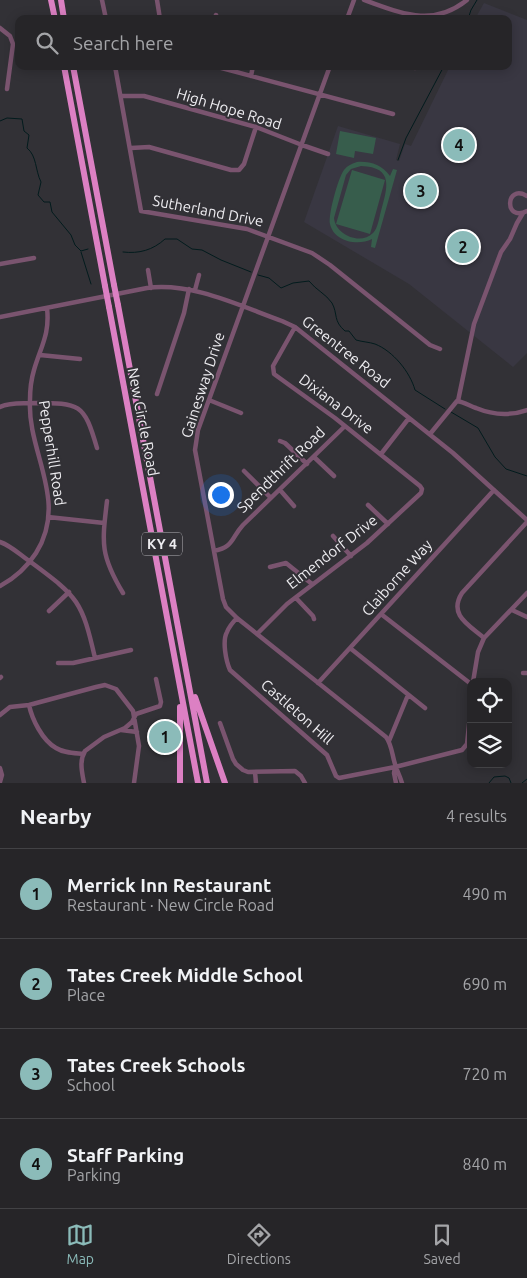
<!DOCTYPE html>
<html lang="en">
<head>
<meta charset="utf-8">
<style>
	:root { --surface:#262528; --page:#2e2d30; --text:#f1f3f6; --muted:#a4a5a8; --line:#424245; --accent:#8bbbb9 }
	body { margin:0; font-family:Ubuntu,sans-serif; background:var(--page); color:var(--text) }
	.controls { position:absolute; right:15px; bottom:15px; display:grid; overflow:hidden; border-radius:10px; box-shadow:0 2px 12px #0003 }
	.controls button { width:45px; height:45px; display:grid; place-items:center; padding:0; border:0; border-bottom:1px solid var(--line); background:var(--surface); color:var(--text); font:25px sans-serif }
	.you { position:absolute; left:220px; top:494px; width:18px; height:18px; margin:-12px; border:4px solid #fff; border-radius:50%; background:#1a73e8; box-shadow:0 0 0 8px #1a73e833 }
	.badge { display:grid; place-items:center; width:32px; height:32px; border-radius:50%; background:var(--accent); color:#111; font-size:16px; font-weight:700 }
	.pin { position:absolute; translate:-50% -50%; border:2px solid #fff; box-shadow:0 1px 5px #0006 }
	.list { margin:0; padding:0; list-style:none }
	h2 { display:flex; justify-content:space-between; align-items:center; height:65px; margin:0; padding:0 20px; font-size:21px }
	h2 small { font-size:16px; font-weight:400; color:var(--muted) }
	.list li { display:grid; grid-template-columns:32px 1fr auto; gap:15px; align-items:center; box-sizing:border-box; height:90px; padding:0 20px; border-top:1px solid var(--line) }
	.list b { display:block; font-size:19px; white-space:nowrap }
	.list p { margin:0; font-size:16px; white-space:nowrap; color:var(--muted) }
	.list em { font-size:16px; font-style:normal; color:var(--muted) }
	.icon { flex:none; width:28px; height:28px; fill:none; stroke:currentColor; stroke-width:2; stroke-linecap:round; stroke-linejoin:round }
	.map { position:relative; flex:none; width:527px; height:783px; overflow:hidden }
	.search { position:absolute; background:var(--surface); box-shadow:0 2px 12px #0003; left:15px; right:15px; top:15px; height:55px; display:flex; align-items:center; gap:12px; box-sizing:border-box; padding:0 18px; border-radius:10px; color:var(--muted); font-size:19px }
	.sheet { height:425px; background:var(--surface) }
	nav { display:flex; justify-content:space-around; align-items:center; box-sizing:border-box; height:70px; border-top:1px solid var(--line); background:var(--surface); font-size:14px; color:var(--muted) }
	nav a { display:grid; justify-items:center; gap:2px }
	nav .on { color:var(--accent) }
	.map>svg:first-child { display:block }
</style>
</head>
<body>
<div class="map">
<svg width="527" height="783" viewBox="0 0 527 783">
	<rect width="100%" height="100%" fill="#323136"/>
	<path fill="#393742" d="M484 3 527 20V353L513 367 409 284 304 222 338 126 400 144 396 160 399 161 405 144 411 146 450 66H508V19H475Z"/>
	<path fill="#375d4c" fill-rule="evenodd" d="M340 131 376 138 373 154 355 151 354 158 336 154Z
		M357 162C370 161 382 165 390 176L393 169 397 170 375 248 371 247 372 239C358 246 334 242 330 224 328 215 338 178 344 170 347 166 351 164 357 162ZM361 166C395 167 387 189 381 211 379 218 378 228 373 233 360 246 335 234 334 218L346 175 351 169Z
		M352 170 385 180 370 234 336 224Z"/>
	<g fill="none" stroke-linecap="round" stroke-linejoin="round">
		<path stroke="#021b1d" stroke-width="1" d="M468 19 471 10 477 0
			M0 121 7 118 22 119 24 131 29 135 27 148C37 156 35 170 41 182L38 195 44 202H50L52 212 71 235 75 245 81 251 88 249
			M398 160 406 138 444 66
			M81 252 91 284
			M123 252C139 254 153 250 165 239H177L192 249 202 250 221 260 251 272
			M258 275 269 278 281 288 293 283 309 281C316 290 326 294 332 303 338 314 333 321 345 331H349L356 340C363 342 369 342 375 344 393 351 410 372 415 390L445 409
			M451 412 478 428 495 457 506 469 527 476
			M489 783 494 777 505 776 509 778 511 783
			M522 783 527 779"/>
		<path stroke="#7a546f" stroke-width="4.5" d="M102 0 106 19
			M157 0 160 19
			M364 0C401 13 432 28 467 0
			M214 19 216 15
			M347 19 354 0
			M0 28 10 36 13 44 7 89
			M115 66 141 211 247 229 312 253 330 265 430 345 440 349
			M214 66 393 114
			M330 66 198 430 195 450 223 599 226 607 237 618 386 737C392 745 392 755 395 764 397 771 400 776 402 783
			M410 66 415 68
			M251 76 253 66
			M121 96H144L256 127 302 145 328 154
			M131 148 149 147 231 170H239L244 164 256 127
			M527 196C505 183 504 223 527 211
			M0 264 34 258
			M148 270 151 288
			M195 290 199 275
			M0 317 147 288C192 282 240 306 282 321L295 327 453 453 527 520
			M40 355 80 359
			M157 394 184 313 189 289
			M209 400 241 413
			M458 401 474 324 501 252 510 239 517 223 523 213
			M0 407C10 402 23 404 34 403 80 403 84 403 97 448
			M430 434 457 401C464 402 470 406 476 408 493 415 510 416 527 410
			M280 441 285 443 307 464
			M381 454 409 418
			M314 457 334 476
			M244 471 271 498
			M280 490 294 506
			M107 501C102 543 100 555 123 593
			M368 505 388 524
			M48 517 104 523
			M333 536 351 556
			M0 542C12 546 21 556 32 563 78 597 82 601 95 658
			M214 551C234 547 231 538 243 525L345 426
			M270 567 286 563 312 584
			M0 586C15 578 27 567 36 553 69 500 27 453 30 400 30 390 31 380 34 370 41 346 50 334 47 308
			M296 598 313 616 314 619
			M512 610 527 617
			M49 611 69 592
			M381 614 471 684
			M237 618C233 622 229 627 227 632 222 641 226 661 230 670L327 755 336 776 339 778 395 767 462 750 467 744 471 706
			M257 634 287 604 367 543 421 493 422 489 420 486 335 418 274 374 273 366 295 327
			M484 638C469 625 448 615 462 593L527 522
			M350 648 425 708
			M58 663H73L131 650
			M523 673H527
			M0 678 1 677
			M473 682 478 652 484 638 527 593
			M318 683 494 490
			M29 705C32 719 42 740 56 748 64 753 73 753 83 754
			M0 715 10 707 29 705 96 687 105 685 116 689 133 711 139 746 134 783
			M220 723 233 759 236 764 243 770 248 772 295 771 301 776 305 783
			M121 730 137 732
			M389 741 408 695
			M395 767 394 773 396 783
			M0 768 2 775 0 782
			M255 772 256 783
			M84 783C82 772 79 761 85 751L104 737 125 728 132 722 136 714 160 706 161 702 156 679"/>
		<path stroke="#dc80c3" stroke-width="6" d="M51 0 55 19
			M61 0 64 19
			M64 66 105 286
			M73 66 114 285
			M118 305 207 783
			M109 307 198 783
			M195 697 225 783
			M180 707V783"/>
		<path stroke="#dc80c3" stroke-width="6" d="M114 285 118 305
			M105 286 109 307"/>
	</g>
	<g text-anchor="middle" stroke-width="4" stroke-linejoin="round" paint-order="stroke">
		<rect fill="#323136" stroke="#b5b4b8" stroke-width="1" x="142" y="532.5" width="40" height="23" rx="4"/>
		<g font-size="14" font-weight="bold" fill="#edecf0">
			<text x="162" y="549">KY 4</text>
		</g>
		<g font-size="15" fill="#edecf0" stroke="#323136">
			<text transform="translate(229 109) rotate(17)" y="5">High Hope Road</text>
			<text transform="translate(208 211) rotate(11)" y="5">Sutherland Drive</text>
			<text transform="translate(346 352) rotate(38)" y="5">Greentree Road</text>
			<text transform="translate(203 385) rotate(-72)" y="5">Gainesway Drive</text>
			<text transform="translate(336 404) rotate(37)" y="5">Dixiana Drive</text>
			<text transform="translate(143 422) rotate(79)" y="5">New Circle Road</text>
			<text transform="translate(52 453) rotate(81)" y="5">Pepperhill Road</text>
			<text transform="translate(281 470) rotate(-44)" y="5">Spendthrift Road</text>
			<text transform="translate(332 552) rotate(-38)" y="5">Elmendorf Drive</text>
			<text transform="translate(397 578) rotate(-48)" y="5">Claiborne Way</text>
			<text transform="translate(297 712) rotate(41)" y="5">Castleton Hill</text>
		</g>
	</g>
</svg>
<div class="controls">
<button><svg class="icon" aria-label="locate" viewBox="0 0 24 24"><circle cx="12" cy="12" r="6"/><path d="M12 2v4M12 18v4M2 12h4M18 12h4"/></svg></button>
<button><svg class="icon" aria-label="layers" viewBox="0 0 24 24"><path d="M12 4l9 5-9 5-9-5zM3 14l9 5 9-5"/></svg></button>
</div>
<div class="you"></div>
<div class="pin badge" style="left:165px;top:737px">1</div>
<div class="pin badge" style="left:463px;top:247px">2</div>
<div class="pin badge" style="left:421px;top:191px">3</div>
<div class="pin badge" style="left:459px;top:145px">4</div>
<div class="search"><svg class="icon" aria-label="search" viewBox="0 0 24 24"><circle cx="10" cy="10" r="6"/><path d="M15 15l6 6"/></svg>Search here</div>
</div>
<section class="sheet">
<h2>Nearby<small>4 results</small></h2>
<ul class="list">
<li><span class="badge">1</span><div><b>Merrick Inn Restaurant</b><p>Restaurant · New Circle Road</p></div><em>490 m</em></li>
<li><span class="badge">2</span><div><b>Tates Creek Middle School</b><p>Place</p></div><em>690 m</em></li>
<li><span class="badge">3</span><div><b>Tates Creek Schools</b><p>School</p></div><em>720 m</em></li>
<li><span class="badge">4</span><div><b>Staff Parking</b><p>Parking</p></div><em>840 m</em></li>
</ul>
</section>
<nav>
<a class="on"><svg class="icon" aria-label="map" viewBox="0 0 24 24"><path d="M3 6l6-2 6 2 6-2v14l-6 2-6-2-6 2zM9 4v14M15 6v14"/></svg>Map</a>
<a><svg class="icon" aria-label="directions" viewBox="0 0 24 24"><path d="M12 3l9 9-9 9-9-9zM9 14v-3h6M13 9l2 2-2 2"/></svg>Directions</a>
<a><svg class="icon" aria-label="saved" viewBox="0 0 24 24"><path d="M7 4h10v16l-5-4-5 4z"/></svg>Saved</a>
</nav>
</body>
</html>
